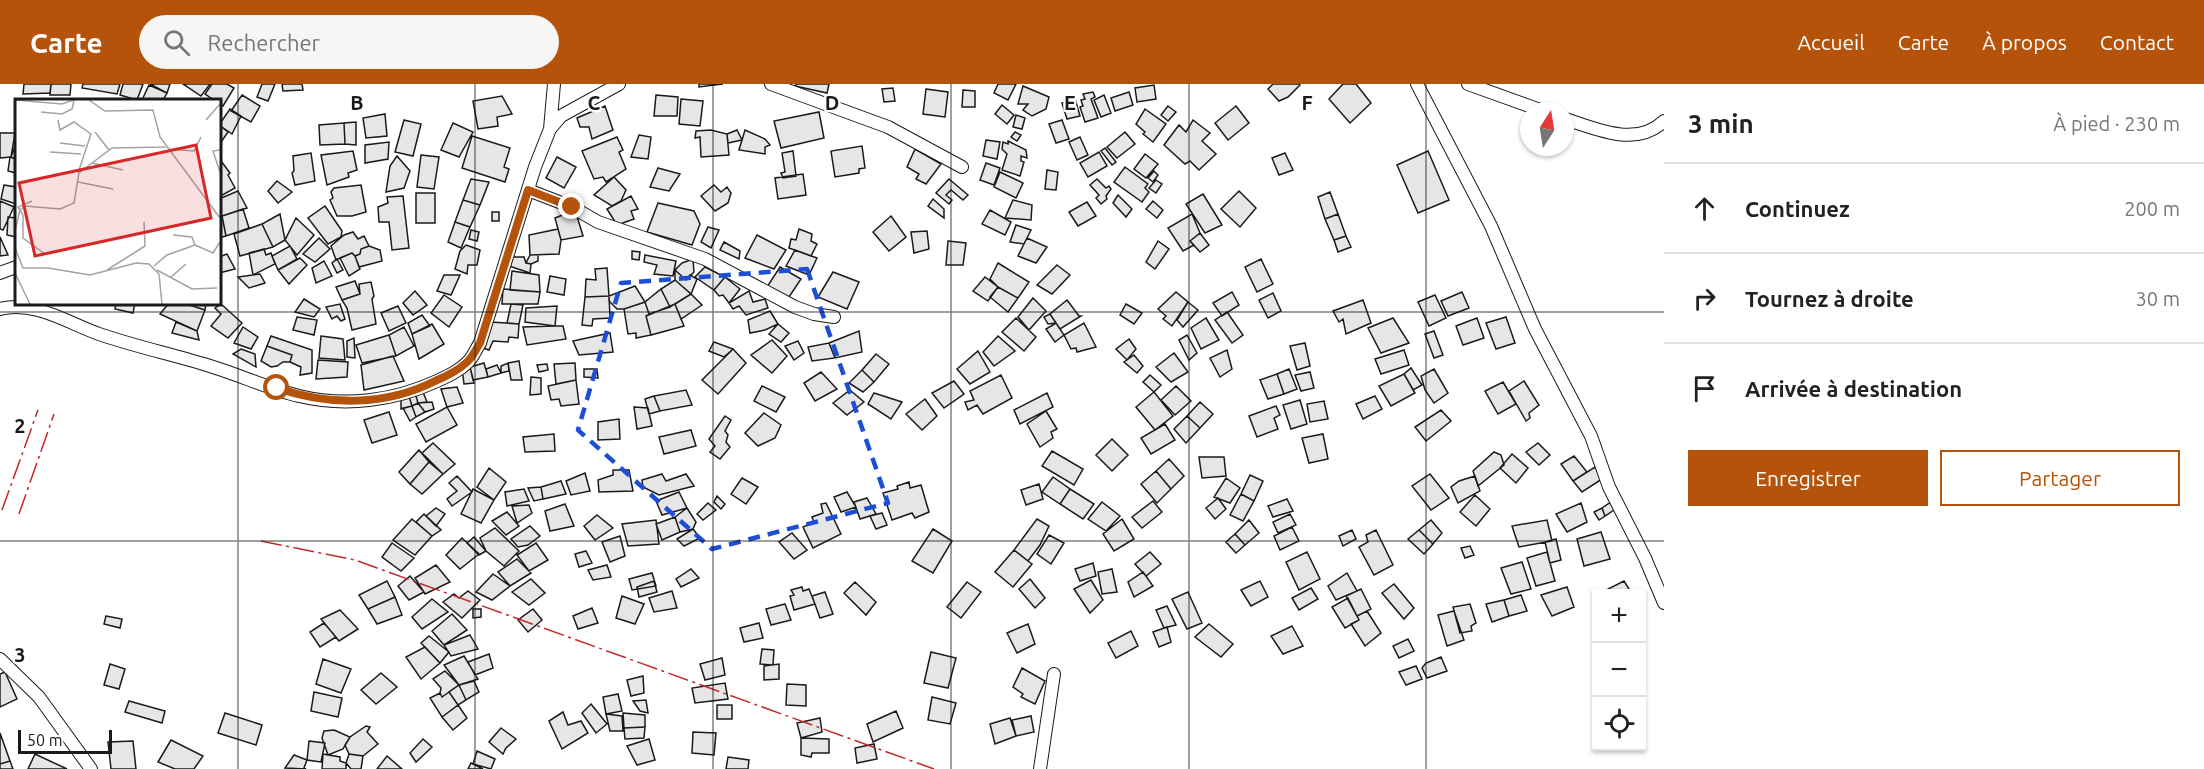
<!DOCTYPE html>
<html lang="fr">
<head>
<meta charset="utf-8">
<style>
	:root { --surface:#fff; --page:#f6f6f6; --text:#222; --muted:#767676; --line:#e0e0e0; --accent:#b45309 }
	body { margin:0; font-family:Ubuntu,sans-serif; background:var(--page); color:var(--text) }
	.controls { position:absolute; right:18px; bottom:18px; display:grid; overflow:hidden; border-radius:0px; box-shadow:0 2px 4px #0004 }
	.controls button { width:54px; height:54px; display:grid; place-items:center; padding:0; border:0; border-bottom:2px solid var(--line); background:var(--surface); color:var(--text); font:30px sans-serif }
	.compass { position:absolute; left:1520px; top:18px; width:54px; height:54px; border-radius:50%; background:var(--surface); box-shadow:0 2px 4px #0004; rotate:12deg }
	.scale { position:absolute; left:18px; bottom:15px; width:94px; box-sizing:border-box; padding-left:6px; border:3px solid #1a1a1a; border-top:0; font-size:16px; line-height:21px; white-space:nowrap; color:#1a1a1a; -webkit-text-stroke:4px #fff; paint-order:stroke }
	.stop { position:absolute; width:18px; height:18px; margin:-14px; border:4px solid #b45309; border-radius:50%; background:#fff }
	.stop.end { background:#b45309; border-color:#fff; box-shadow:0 2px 6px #0008 }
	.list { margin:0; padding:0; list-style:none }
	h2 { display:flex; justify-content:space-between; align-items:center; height:78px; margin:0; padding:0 24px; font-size:26px }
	h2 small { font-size:20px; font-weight:400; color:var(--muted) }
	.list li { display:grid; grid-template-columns:39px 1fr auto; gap:18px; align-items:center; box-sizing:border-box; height:90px; padding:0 24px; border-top:2px solid var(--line) }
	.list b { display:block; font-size:22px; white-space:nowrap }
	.list em { font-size:20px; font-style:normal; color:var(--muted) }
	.actions { display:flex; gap:12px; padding:18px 24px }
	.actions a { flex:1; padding:14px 0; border:2px solid var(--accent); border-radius:0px; text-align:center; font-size:21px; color:var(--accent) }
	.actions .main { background:var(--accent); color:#fff }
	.icon { flex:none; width:33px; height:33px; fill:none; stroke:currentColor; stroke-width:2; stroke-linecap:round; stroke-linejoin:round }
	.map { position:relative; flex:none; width:1664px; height:685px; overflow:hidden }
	header { display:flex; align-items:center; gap:36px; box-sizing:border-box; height:84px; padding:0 30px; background:var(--accent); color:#fff }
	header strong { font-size:28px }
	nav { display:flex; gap:33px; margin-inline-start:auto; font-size:21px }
	.search { width:420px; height:54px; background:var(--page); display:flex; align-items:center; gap:15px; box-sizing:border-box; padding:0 21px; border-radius:33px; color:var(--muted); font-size:22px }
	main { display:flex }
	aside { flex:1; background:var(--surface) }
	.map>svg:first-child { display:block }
</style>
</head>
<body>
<header>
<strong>Carte</strong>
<div class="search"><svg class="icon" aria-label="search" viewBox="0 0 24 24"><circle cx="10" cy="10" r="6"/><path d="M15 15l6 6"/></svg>Rechercher</div>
<nav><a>Accueil</a><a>Carte</a><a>À propos</a><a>Contact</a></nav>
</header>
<main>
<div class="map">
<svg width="1664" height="685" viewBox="0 0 1664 685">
	<rect width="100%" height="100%" fill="#fff"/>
	<path fill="#e6e6e6" stroke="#1a1a1a" stroke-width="1.5" d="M24 0H51L50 9 23 10Z
		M51 0H71L70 11H50Z
		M83 0H120L117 10 82 4Z
		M123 0H143L137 16 120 11Z
		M150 0H170L167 9Z
		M183 0H210L201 12Z
		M212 0H227L234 4 223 22 219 20V16H214L205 10Z
		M262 0H275L268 17 257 13Z
		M282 0H302L303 6 283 7Z
		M699 0H723L699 3Z
		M796 0H829L827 9 795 2Z
		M998 0H1016L1008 16 994 9Z
		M1273 0H1299L1300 1 1288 13 1279 17 1268 5Z
		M1343 0H1356L1371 19 1350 39 1329 15Z
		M149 1 167 9 163 16H142Z
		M1154 1 1156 15 1137 18 1135 4Z
		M1023 2 1049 13 1046 25 1032 32 1023 26 1028 20H1018Z
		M893 4 895 17 884 18 882 5Z
		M926 5 948 8 945 33 923 30Z
		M963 6 975 7V23H962Z
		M1093 8 1095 13 1091 15 1098 34 1085 38 1080 23 1083 22 1081 16 1085 15 1083 10Z
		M1129 8 1133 21 1115 27 1111 14Z
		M242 11 260 22 251 38 231 27Z
		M656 11 678 13 677 32H654Z
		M1104 11 1111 29 1101 33 1094 16Z
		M502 12 512 30 497 33 498 42 478 45 473 17Z
		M681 15 703 17 700 42 679 40Z
		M1075 15 1080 32 1067 35 1062 19Z
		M1002 21 1014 31 1007 40 995 30Z
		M605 22 613 46 592 55 589 43H580L577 34Z
		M1168 22 1176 28 1168 37 1161 31Z
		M1236 22 1249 39 1228 56 1215 39Z
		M230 25 241 32 232 50 219 41Z
		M1145 25 1166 40 1153 58 1143 50 1145 48 1136 40Z
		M819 28 824 54 781 64 774 37Z
		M385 30 387 52 366 54 363 34Z
		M1016 31 1025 34 1022 45 1013 43Z
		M404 36 421 40 413 72 395 68Z
		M1062 36 1069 55 1056 59 1049 40Z
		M1193 36 1210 49 1202 57 1216 70 1199 86 1190 77 1185 80 1164 61 1179 41 1186 48Z
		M356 38V61L345 60 344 39Z
		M344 39 345 60 320 61 319 41Z
		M453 39 473 48 459 73 441 66Z
		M219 41 228 48 219 61Z
		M711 46 727 50 729 71 701 73 700 53 695 54 696 47Z
		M737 46 742 56 728 59 727 50Z
		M745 46 765 55 770 61 765 63V70L739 66Z
		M1015 48 1021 51 1017 57 1011 53Z
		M1125 48 1135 60 1117 74 1107 63Z
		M0 49H15L11 73 0 74Z
		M639 51 651 53 648 75 631 73Z
		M472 52 510 64 504 83 509 85 505 98 462 84Z
		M617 53 623 66 619 68 626 85 606 98 603 93 594 95 582 67Z
		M1080 53 1088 71 1077 76 1069 58Z
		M986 56 1000 58 997 75 983 72Z
		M1008 57 1026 66 1027 74 1021 72V77L1024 78 1020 92 1002 86 1007 70 1002 65 1003 58 1008 60Z
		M389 58 388 75 365 79V61Z
		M16 60V75L11 73Z
		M862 62 865 84 859 85V89L835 93 831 67Z
		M1105 64 1116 78 1112 81 1101 67Z
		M915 65 941 80 926 100 916 95 919 90 907 83Z
		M353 67 357 86 348 89 349 93 327 101 321 71Z
		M793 67 796 92 783 94 781 89 785 88 782 69Z
		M1428 67 1449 116 1418 129 1397 81Z
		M1099 68 1107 82 1088 93 1080 79Z
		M311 69 315 97 295 101 292 89 294 87 293 72Z
		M1285 69 1293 86 1279 91 1272 74Z
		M1145 70 1158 80 1146 94 1134 85Z
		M421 71 439 73 434 105 417 103Z
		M397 72 410 87 404 104 386 108 390 82Z
		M10 73 16 75V89L8 87Z
		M557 73 576 83 564 104 546 94Z
		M221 77 230 89 228 91 235 104 219 113V78Z
		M986 79 1000 84 994 101 980 96Z
		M1125 83 1148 100 1145 104 1149 108 1142 118 1114 98Z
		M658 84 680 90 669 107 650 103Z
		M1047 86 1058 88 1056 106 1045 105Z
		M1154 87 1158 91 1153 98 1148 94Z
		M1000 88 1023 99 1016 114 994 103Z
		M803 90 806 111 778 115 775 94Z
		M614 93 626 106 621 117 612 122 594 111Z
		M471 95 489 98 480 121 463 116Z
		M949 95 968 111 963 116 951 106 946 111 952 116 949 120 936 109Z
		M1097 95 1106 104 1109 102 1111 105 1106 112 1107 115 1101 120 1096 114 1099 111 1090 101Z
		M1156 96 1162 100 1156 109 1149 104Z
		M277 97 292 108 278 119 268 107Z
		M4 101 16 103V120L1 115Z
		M361 101 366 128 352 132H337L330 116 333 114 331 108 334 104Z
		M714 101 721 108 727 103 731 109 728 119 715 127 701 112Z
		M238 107 247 124 222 132 219 125V115Z
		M1239 107 1256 124 1240 143 1221 125Z
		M1330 108 1338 130 1325 135 1318 113Z
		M416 109H435V139H416Z
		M1203 110 1222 141 1205 149 1186 120Z
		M1118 111 1132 125 1126 133 1113 119Z
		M403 112 409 164 392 166 389 138H379L378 123 388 119 387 113Z
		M631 112 638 125 631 127 634 135 617 141 607 125Z
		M933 115 944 125V134L928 122Z
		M463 116 480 121 470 143 455 138Z
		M1013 116 1032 121 1031 136 1005 134Z
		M0 117 14 123 3 146 0 145Z
		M1153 117 1163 126 1157 134 1146 125Z
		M1087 118 1096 132 1078 142 1069 128Z
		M658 119 694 127 700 140 692 161 647 148Z
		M325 122 342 147 341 153 328 160 308 134Z
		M243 125 249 144 226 152 222 132Z
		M575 126 583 152 561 156 555 134Z
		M990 126 1011 138 1005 151 982 140Z
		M219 128 222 132 226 152 219 154Z
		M492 128H499V137H492Z
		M280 130 285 156 273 163 262 140Z
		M1192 130 1200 149 1190 157 1194 161 1183 167 1168 144Z
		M1338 130 1346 152 1334 156 1325 135Z
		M891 132 906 153 889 167 873 148Z
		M8 133 16 134V153L7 151Z
		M296 134 314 151 297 171 285 156Z
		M455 138 470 143 461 164 448 158Z
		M262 140 273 163 240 172 234 150Z
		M1016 141 1031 146 1024 160 1010 158Z
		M708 143 719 146 711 164 701 158Z
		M558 145 561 156 559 170 530 171 529 151Z
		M799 145 812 150 811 157 817 160 811 172 789 164 791 155 796 156Z
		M471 146 479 148 477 157 469 155Z
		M927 147 929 165 914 169 911 148Z
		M353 148 358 155 364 152 369 162 361 165 360 170 355 172 352 169 336 176 331 162 344 151Z
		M1200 149 1209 161 1200 168 1190 157Z
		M757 151 786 166 774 185 745 174Z
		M1346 152 1351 163 1338 168 1334 156Z
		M0 153 8 171 0 172Z
		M319 154 330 165 315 178 303 170Z
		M1027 154 1047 163 1036 179 1018 172Z
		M948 157 966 159 963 181H946Z
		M1158 157 1169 165 1155 185 1146 178Z
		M724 158 740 167 739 175 720 166Z
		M466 161 480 166 477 181H468L467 190 455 185 460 167Z
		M290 162 297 175 278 186 272 172Z
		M369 162 380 166 382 177 359 183 355 172 360 170 361 165Z
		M264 165 266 171 271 169 275 180 253 191 249 169Z
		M795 166 817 174 809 191 786 182Z
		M632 167 640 168 639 176 632 175Z
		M352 169 355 172 360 185 349 192 340 174Z
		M227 170 235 185 219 189V173Z
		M530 171H538V177L531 180 526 179Z
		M645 171 676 177 673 192 654 190 657 181 644 178Z
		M512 173H524L526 179 531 180 530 189 509 182Z
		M300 174 307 181 289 200 278 186Z
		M337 175 343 186 337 189 332 179Z
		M693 175 694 188 686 196 675 186 682 179Z
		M1261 175 1273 200 1257 208 1245 183Z
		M324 177 332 192 316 199 312 184Z
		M998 179 1029 198 1018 214 998 203 990 195Z
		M1057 181 1070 191 1052 210 1037 201Z
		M705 183 725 193 714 206 695 193Z
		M780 183 801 195 787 216 767 203Z
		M607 184 609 212 585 213 586 195 596 196 595 185Z
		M675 186 686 196 690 191 697 195 691 210 675 196Z
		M512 187 539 191 540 208 510 206Z
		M833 188 859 198 847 225 818 213Z
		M260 190 265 199 249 204 238 193Z
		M444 191H460L451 211 437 207Z
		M550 192 566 195 564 211 547 208Z
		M725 193 740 205 729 219 723 211 719 212 714 206Z
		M985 193 998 203 988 217 973 207Z
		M675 196 691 210 670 223 661 205Z
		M355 197 360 210 342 216 336 203Z
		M371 198 374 212 372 215 376 240 352 246 347 224 342 216 360 210 359 200Z
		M635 202 645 218 624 225H617L609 217V212Z
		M998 203 1018 214 1008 228 990 213Z
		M503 205 540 208 538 220H502Z
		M661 205 670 223 649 230 645 218Z
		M415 207 427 221 413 231 403 219Z
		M749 207 753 218 765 215 768 224 746 231 739 222 733 225 729 219Z
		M1176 208 1188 218 1172 242 1163 235 1166 232 1158 225Z
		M1232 208 1239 221 1222 232 1213 219Z
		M1462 208 1469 224 1448 232 1441 217Z
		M1273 209 1281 227 1268 234 1259 216Z
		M691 210 702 221 681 235 675 220Z
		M444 211 462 223 449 243 431 229Z
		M1435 211 1446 234 1429 242 1418 218Z
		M609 212 610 234 593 235 592 242 582 241 585 213Z
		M1033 214 1046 227 1029 246 1018 233Z
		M304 215 320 225 314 233 295 228Z
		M1067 216 1079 232H1081L1060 245 1050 230Z
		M1363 216 1371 239 1346 250 1343 235 1339 238 1333 227Z
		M645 218 649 230 646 232 651 251 636 254V249L628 250 624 225Z
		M1188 218 1198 226 1183 243 1177 236Z
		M116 219H135L133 229 115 225Z
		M169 219H183L205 226 197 247 160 230Z
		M183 219H206L205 226Z
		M221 220 242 239 228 254 211 242 221 230 215 224Z
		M340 220 345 235 341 237 337 232 332 235 326 223Z
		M511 220 523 221 519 240 507 239Z
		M675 220 684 242 651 251 646 232Z
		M1126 220 1142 229 1134 240 1120 231Z
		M398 222 406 239 389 247 381 229Z
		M557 222 555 242 525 238 526 224Z
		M770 227 778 240 765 246 750 249 748 236Z
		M1227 228 1243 251 1232 259 1215 236Z
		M1050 230 1056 239 1048 240 1044 233Z
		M422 231 430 242 412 250 408 239Z
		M297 233 317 236 314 251 293 246Z
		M1506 233 1515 259 1496 265 1486 239Z
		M1016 234 1036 253 1024 267 1002 248Z
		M1206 234 1219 256 1201 265 1191 244Z
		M1393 234 1409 259 1381 269 1368 244Z
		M1477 234 1484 254 1463 261 1456 242Z
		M176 238 197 247 199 256 172 249Z
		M491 238 519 240 518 254 509 253 508 258 493 257 489 266 483 264Z
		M1056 239 1064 251 1055 258 1046 245Z
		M1084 239 1096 263 1077 268 1076 264 1071 265 1064 251Z
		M432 240 444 260 419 275 412 250Z
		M778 240 789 249 781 258 769 250Z
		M555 242H563L566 255 527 261 523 243Z
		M243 243 258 253 251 265 234 259Z
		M404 243 414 262 396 272 389 251Z
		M859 247 862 268 835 274 829 259Z
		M1434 247 1443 271 1434 274 1425 250Z
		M610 249 613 268 579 271 573 257Z
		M389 251 396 272 362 279 356 261Z
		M1187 251 1197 269 1189 276 1179 256Z
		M271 252 312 266V289L300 291 301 283 290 278 292 271 267 262Z
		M321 252 343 255 345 276 319 274Z
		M998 252 1015 267 994 282 983 268Z
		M354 254 355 274 347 273V257Z
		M1129 255 1136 265 1127 276 1116 265Z
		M772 256 787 272 772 289 751 271Z
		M798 257 804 269 794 276 785 262Z
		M714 258 733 265 724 273 709 267Z
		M829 259 835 274 812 277 808 263Z
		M1305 259 1310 282 1297 286 1290 262Z
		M267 262 292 271 290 278H283L277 282 271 283 261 277Z
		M241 265 255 270 256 283 233 270Z
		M733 265 746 279 718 310 702 296Z
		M1227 266 1232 285 1220 293 1210 274Z
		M1404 266 1409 281 1381 290 1375 275Z
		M978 267 990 288 970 300 957 285Z
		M1174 269 1188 288 1171 298 1156 283Z
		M876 270 889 280 874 298 862 286Z
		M1134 271 1143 282 1137 289 1124 278Z
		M393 272 404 297 364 306 361 281Z
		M318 276 348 278 347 293 316 295Z
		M519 277 522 296H511L508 279Z
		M484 279 488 293 473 296 470 283Z
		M508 279 509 287 501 289V282Z
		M575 279 576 296 556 300 554 280Z
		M547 280 548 286 539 288 537 281Z
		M497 281 501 289 488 293 486 285Z
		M470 283 474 299 464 300 462 284Z
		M1411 284 1422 301 1413 306 1404 290Z
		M584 285H597L598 294 584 293Z
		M1289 285 1297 305 1284 310 1277 290Z
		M1434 285 1448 309 1434 319 1425 306 1421 292Z
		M862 286 874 298 863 308 849 299Z
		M821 288 837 305 815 317 804 299Z
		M1310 288 1314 304 1301 307 1295 291Z
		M1277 290 1284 310 1268 315 1260 296Z
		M1404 290 1415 309 1391 322 1379 302Z
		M1001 291 1012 314 983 330 977 321 968 326 965 318 974 316 970 307Z
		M1150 291 1161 301 1154 308 1143 298Z
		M531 293 541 294V310L530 311Z
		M576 296 579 320 561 322 559 315 551 316 548 302Z
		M954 297 964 310 944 324 932 309Z
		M1524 297 1539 321 1529 329 1530 334 1526 337 1509 307Z
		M1503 298 1516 320 1498 330 1485 307Z
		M762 302 785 313 776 328 754 317Z
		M1176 302 1191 317 1175 331 1161 316Z
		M457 303 463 319 447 323 441 305Z
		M686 306 692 321 660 327 654 312Z
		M850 306 864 318 847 331 833 319Z
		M423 308 427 318 418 319 416 312Z
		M1154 308 1173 332 1155 346 1136 323Z
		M874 309 902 318 891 335 868 320Z
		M1047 309 1053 323 1020 340 1014 326Z
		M409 312H416L418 319 412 322Z
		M409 312 412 322 401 325V314Z
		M654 312 660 327 649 330 645 315Z
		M1375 312 1382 325 1363 335 1356 320Z
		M925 315 937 332 922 346 906 330Z
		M1300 316 1307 340 1291 345 1283 321Z
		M1324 317 1328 335 1310 338 1307 320Z
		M432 318 434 325 425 328 418 319Z
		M1200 318 1213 330 1200 344 1187 332Z
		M418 319 425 328 416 333 412 322Z
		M412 322 416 333 410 337 403 324Z
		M1276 322 1280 331 1274 334 1278 345 1257 353 1249 332Z
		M447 323 457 341 426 358 416 340Z
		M634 323 648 324 652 342 637 345Z
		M1441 326 1451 337 1426 357 1415 343Z
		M1046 327 1057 345 1051 348 1053 354 1040 363 1027 340Z
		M389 328 397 351 372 359 364 336Z
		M764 329 781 341 775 354 758 362 745 349Z
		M725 332 731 336 725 347 728 351 726 358 730 363 720 375 710 368 715 362 709 355Z
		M1187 332 1200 344 1186 359 1174 345Z
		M619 335 620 355 598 356V338Z
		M1165 340 1175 356 1151 370 1141 354Z
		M691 346 696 362 664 370 659 353Z
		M554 350 555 367 525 368 523 353Z
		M1323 350 1328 375 1309 379 1302 354Z
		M1112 355 1128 371 1112 387 1096 371Z
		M433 359 455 380 443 390 422 369Z
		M1538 359 1550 371 1539 381 1526 368Z
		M419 366 429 378 410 400 399 388Z
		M1052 367 1083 385 1074 401 1042 382Z
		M1494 368 1501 371 1504 381 1478 402 1473 387Z
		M1512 370 1528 384 1516 399 1500 384Z
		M1574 372 1587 388 1573 397 1561 380Z
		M1199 373H1224L1226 392 1202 394Z
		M1169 375 1184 392 1171 405 1156 387Z
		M429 378 443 390 422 410 410 400Z
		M1595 383 1602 395 1582 408 1573 397Z
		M489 384 506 398 494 416 477 403Z
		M613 386H629L633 407 599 408 598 396 613 391Z
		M1156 387 1171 405 1157 419 1141 400Z
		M585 389 590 407 571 411 566 397Z
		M662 390 666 397 686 390 694 402 659 411 643 403 642 396Z
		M1430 390 1449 414 1431 426 1412 402Z
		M1250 391 1263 397 1254 417 1241 410Z
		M457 392 472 408 452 422 447 415 457 407 449 399Z
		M1475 392 1480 407 1458 419 1451 403 1459 397Z
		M1053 393 1070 405 1060 420 1042 408Z
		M742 394 758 403 746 420 731 410Z
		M1226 394 1240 404 1230 419 1214 413Z
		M561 397 566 410 543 415 541 403Z
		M909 398 910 404 921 401 929 428 915 434 912 429 892 436 883 409 898 405 897 402Z
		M1039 400 1043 415 1026 421 1021 406Z
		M541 403 543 415 534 417 528 404Z
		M473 405 494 416 481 439 461 430Z
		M524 405 529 417 507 422 505 408Z
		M1070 405 1094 420 1083 435 1060 420Z
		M679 408 687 424 662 431 656 417Z
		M847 408 856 423 841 428 834 413Z
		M1241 410 1254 417 1243 437 1230 431Z
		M1475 411 1490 425 1476 442 1460 428Z
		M717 412 725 420 721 425 714 418Z
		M867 414 876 430 860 435 854 418Z
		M1218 414 1226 425 1215 435 1206 424Z
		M1287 415 1293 427 1273 433 1268 422Z
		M1153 417 1162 428 1142 444 1132 433Z
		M1102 418 1120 432 1106 447 1088 435Z
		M1611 418 1614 426 1605 432 1602 424Z
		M708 419 716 426 703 436 697 430Z
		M826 419 841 450 813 464 803 443 814 438 812 433 823 429 821 420Z
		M1581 419 1587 438 1567 448 1556 430Z
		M565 420 574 442 550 447 545 427Z
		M529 421 532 429 517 439 512 422Z
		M436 424 445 430 436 442 426 432Z
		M687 424 696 438 693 445 680 448 675 433Z
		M1602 424 1605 432 1599 436 1594 428Z
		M507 428 519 442 506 451 492 437Z
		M882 429 887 441 876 445 870 432Z
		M424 430 441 446 432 452 416 438Z
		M1290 430 1296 441 1278 449 1273 438Z
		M597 431 613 444 595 456 584 442Z
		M675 433 680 448 662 456 656 440Z
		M412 435 432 452 415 471 393 456Z
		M1037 435 1049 442 1040 461 1028 477 1014 466Z
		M1122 435 1134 455 1114 467 1103 450Z
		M656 436 659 460 628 462 622 440Z
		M1249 436 1259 449 1245 461 1235 450Z
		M1431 436 1442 449 1433 460 1419 446Z
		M1547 436 1552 457 1519 463 1512 442Z
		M530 442 540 452 528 461 518 463 511 455Z
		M1292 443 1299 457 1280 466 1274 452Z
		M495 444 519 467 504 482 486 467 480 454Z
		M693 445 700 454 684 462 677 455Z
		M933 445 952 457 933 489 912 477Z
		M1352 446 1356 455 1343 462 1339 452Z
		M1376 446 1393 481 1374 491 1359 463 1368 458 1366 451Z
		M1419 446 1433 460 1424 470 1408 455Z
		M1601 448 1610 475 1584 482 1577 455Z
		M792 449 807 466 794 475 779 458Z
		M1235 450 1245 461 1236 469 1226 458Z
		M1049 451 1064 459 1051 480 1037 470Z
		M620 452 625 472 610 478 602 458Z
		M474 453 486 467 479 471 467 459Z
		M462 454 479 470 460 485 446 471Z
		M1556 455 1561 476 1550 479 1545 458Z
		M392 459 414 474 401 487 382 473Z
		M536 459 548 476 529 487 517 471Z
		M1470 462 1474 471 1465 474 1461 464Z
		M1014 466 1032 480 1013 503 995 488Z
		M586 467 592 479 579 483 575 470Z
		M1150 468 1161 480 1146 492 1135 480Z
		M1307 468 1320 495 1299 506 1286 478Z
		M1547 468 1555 497 1536 502 1527 474Z
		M517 475 531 489 510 502 498 488Z
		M1522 478 1531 505 1511 510 1501 484Z
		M1093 479 1096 492 1080 497 1075 485Z
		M436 481 450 498 425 510 415 494Z
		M607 481 611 493 593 496 588 486Z
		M691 485 699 494 681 503 676 495Z
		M1112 485 1117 508 1102 510 1098 488Z
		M1143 488 1153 502 1134 513 1128 498Z
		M652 489 656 502 632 506 629 495Z
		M1347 489 1357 507 1336 516 1328 502Z
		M493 490 510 502 492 516 476 508Z
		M410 492 424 508 409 516 398 502Z
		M531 495 545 509 529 521 512 508Z
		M1030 495 1045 514 1035 524 1019 505Z
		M1091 496 1103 516 1090 529 1074 505Z
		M387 497 395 513 368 525 359 511Z
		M654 497 657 508 639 513 637 503Z
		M1260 497 1268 513 1251 522 1241 506Z
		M1624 497 1629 505 1625 507 1626 509H1610L1608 505Z
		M855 498 876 518 866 531 844 509Z
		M967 498 981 508 961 534 947 523Z
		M1394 500 1414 524 1404 535 1382 509Z
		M802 503 803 507 809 505 815 520 794 526 790 512 794 511 791 506Z
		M1567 503 1574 523 1552 532 1541 511Z
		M1311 504 1318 515 1299 526 1292 514Z
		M1361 505 1371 525 1357 532 1346 512Z
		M468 507 480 516 462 534 443 518 454 510 459 514Z
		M672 507 677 524 654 528 649 514Z
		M825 508 833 530 820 534 812 512Z
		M1188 508 1202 539 1187 545 1172 515Z
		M1521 511 1527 527 1509 532 1504 516Z
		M622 512 644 520 635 540 616 534Z
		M395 513 402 531 377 540 368 525Z
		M1348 514 1359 536 1345 544 1332 523Z
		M432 515 448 528 422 545 412 533Z
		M1504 516 1509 532 1492 538 1486 520Z
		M785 520 791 536 771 541 766 525Z
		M1470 520 1476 539 1471 542 1472 547 1460 549 1453 523Z
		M1167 522 1176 541 1164 544 1156 526Z
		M592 524 598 539 578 545 573 532Z
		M473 525H481V533L473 534Z
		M533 525 542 536 528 548 518 536Z
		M340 526 358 545 339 557 321 535Z
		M1367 527 1381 549 1365 562 1351 540 1359 536 1357 532Z
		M1454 527 1464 556 1447 562 1438 531Z
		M452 530 467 546 444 561 432 547Z
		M106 532 122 535 120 544 104 540Z
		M324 539 336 553 320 563 310 548Z
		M759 539 763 554 744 558 740 544Z
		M1028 540 1035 560 1017 569 1007 549Z
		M1209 540 1233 560 1221 573 1195 553Z
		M1292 542 1303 562 1283 570 1271 552Z
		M1167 543 1171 558 1159 563 1153 548Z
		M1131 547 1138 562 1116 574 1108 559Z
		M470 551 478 565 451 572 444 561Z
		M429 552 449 568 440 579 421 559Z
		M1408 555 1414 567 1399 574 1393 562Z
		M425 563 440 579 421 595 406 573Z
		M762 565 774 566 773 581 760 580Z
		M931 568 956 574 948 604 924 599Z
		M489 570 493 584 475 591 468 578Z
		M464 572 478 595 459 601 444 581Z
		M1441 573 1447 587 1427 594 1422 584 1426 579Z
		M722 574 725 591 705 596 700 580Z
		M323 575 351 585 341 609 316 600Z
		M110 580 125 585 119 605 104 601Z
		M779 580V595L764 596V582Z
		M1416 582 1422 595 1406 601 1399 588Z
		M1022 584 1045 597 1035 620 1021 613 1023 610 1013 603Z
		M445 587 459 601 442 613 440 609 441 604 433 595Z
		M5 588 17 615 0 623V590Z
		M381 589 397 603 376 620 361 606Z
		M643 592 644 609 631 612 627 596Z
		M474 597 479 608 466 616 459 601Z
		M725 599 728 615 695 619 692 604Z
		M787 600 806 601V622L786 621Z
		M459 601 466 616 458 621 449 608Z
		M314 608 342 614 338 633 311 627Z
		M449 608 458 621 442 633 430 614 440 609 442 613Z
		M618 610 622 627 606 630 603 613Z
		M932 613 956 619 950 640 928 636Z
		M646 616 648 629 640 627 633 617Z
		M129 617 165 627 162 639 125 628Z
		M591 620 607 640 596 649 582 629Z
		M458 621 467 634 453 646 442 633Z
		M717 621H732V635H717Z
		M896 627 903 644 873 658 867 640Z
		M563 628 568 641 581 637 588 649 562 665 549 637Z
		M225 629 262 641 256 661 218 649Z
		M623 629 645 631V643L624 644Z
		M606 630 622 632 623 647H610Z
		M1031 632 1034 648 1016 652 1012 636Z
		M820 634 822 648 801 654 797 639Z
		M1010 634 1016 652 995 660 990 640Z
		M366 642 370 643 367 648 378 660 363 672 349 670 345 661 350 653Z
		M645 643 644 654 625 655 624 644Z
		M501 644 516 655 506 664 503 670 489 658Z
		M334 646 350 653 343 665 328 671 322 654 324 647Z
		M693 648 716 649 714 671 692 669Z
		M0 649 10 677 0 680Z
		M801 654 829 655V669H812L811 673 801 671Z
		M423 655 432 663 416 678 410 669Z
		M649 655 655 676 637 681 627 662Z
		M171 656 203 672 194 685H175L158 678Z
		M133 657 136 685H111L108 658Z
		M309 657 325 659 321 678 307 676Z
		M874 660 877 675 857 679 855 664Z
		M477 667 495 675 491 685 473 680Z
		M35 670 67 685H28Z
		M323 670 340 673V677L346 679V685H322Z
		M349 670 363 672 361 685H351L346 679Z
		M294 671 307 676 304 684 306 685 285 684Z
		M387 672 402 685H377Z
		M728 673 749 676 748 685H726Z
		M10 677 13 685H0V680Z
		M471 679 483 685H468Z"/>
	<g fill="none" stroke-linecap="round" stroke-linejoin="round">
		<defs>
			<path id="minor" d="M771 0 888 43 962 83
				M1417 0 1491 142 1535 245 1591 352 1609 403 1645 474 1664 519
				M1468 0 1543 27
				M1565 35C1597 45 1636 64 1664 37
				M550 45 554 0
				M528 106 572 123 598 138 705 175 795 223 814 230 834 233
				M0 189 16 183
				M0 225C34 216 68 239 99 250 137 263 175 271 213 283 242 292 270 305 299 312 345 323 394 317 437 297 448 292 459 287 468 278 473 273 476 265 480 259L535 83 550 45 561 32 619 0
				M0 575 39 613 91 685
				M1040 685 1054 590"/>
		</defs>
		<use href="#minor" stroke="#1a1a1a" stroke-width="14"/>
		<use href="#minor" stroke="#fff" stroke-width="12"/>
		<path stroke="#c62828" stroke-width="1.5" stroke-dasharray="21 4.5 3 4.5" stroke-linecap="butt" d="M2 426 38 326
			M19 430 54 330
			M261 457 355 476 934 685"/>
	</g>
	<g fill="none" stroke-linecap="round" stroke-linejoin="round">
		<path stroke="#b45309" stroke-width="8" d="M277 304C329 322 386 322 435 297 447 292 458 287 467 278 473 273 476 265 480 259L528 106 572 123"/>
	</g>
	<path fill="none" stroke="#1d4ed8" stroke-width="4.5" stroke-dasharray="12 8" stroke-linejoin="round" d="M807 185 888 419 712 465 578 346 621 199Z"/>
	<path fill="none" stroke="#1a1a1a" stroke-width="1.5" stroke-opacity="0.55" d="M238 0V685M475 0V685M713 0V685M951 0V685M1189 0V685M1426 0V685M0 228H1664M0 457H1664"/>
	<g transform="translate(15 15)">
		<rect width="206" height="206" fill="#fff"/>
		<path fill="none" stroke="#a3a3a3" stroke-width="1.5" d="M0 1 47 5 58 1M74 1 90 12 138 11 145 38 205 119M26 13 47 15 57 10 59 1M43 21 45 31 59 23 76 35 63 74M191 21 205 5M80 33 94 51M45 44 70 47M153 50 179 52 186 38M205 51 198 52 205 73M35 53 66 55M77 64 108 71M63 83 98 90M17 102 3 108 8 116V139L30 155M0 132 5 111 10 107 45 110 59 104 64 74 97 49 151 48M180 146 198 154 205 143M0 149 8 169H33L75 176 121 164 134 165 144 175 147 205M139 167 152 156 180 146 177 138 158 136M92 171 130 147 129 123M142 171 177 190 202 189M0 174 15 205M156 178 171 165"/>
		<path fill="#d62828" fill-opacity="0.15" stroke="#d62828" stroke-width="3" d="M181 46 196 119 20 157 4 84Z"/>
		<rect width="206" height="206" fill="none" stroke="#1a1a1a" stroke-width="3"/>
	</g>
	<g font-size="20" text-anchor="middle" font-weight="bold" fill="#1a1a1a" stroke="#fff" stroke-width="4.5" stroke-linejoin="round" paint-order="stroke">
		<text x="357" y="26">B</text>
		<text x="594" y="26">C</text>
		<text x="832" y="26">D</text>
		<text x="1070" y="26">E</text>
		<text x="1307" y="26">F</text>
		<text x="20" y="349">2</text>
		<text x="20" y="578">3</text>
	</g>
</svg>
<div class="controls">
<button>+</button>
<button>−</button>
<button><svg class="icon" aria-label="locate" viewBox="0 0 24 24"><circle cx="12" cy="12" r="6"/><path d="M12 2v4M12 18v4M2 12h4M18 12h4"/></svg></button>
</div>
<svg class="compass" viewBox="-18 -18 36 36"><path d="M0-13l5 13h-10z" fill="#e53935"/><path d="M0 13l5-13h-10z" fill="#767676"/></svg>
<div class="scale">50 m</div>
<div class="stop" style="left:277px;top:304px"></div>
<div class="stop end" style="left:572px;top:123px"></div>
</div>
<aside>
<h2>3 min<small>À pied · 230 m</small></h2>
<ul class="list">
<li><svg class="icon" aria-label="ahead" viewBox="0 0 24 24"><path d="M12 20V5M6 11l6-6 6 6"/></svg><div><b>Continuez</b></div><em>200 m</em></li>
<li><svg class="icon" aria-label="right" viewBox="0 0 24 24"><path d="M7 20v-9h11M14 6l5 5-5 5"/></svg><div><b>Tournez à droite</b></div><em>30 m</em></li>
<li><svg class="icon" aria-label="arrive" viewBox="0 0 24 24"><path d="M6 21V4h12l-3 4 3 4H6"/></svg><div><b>Arrivée à destination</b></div></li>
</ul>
<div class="actions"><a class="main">Enregistrer</a><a>Partager</a></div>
</aside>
</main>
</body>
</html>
